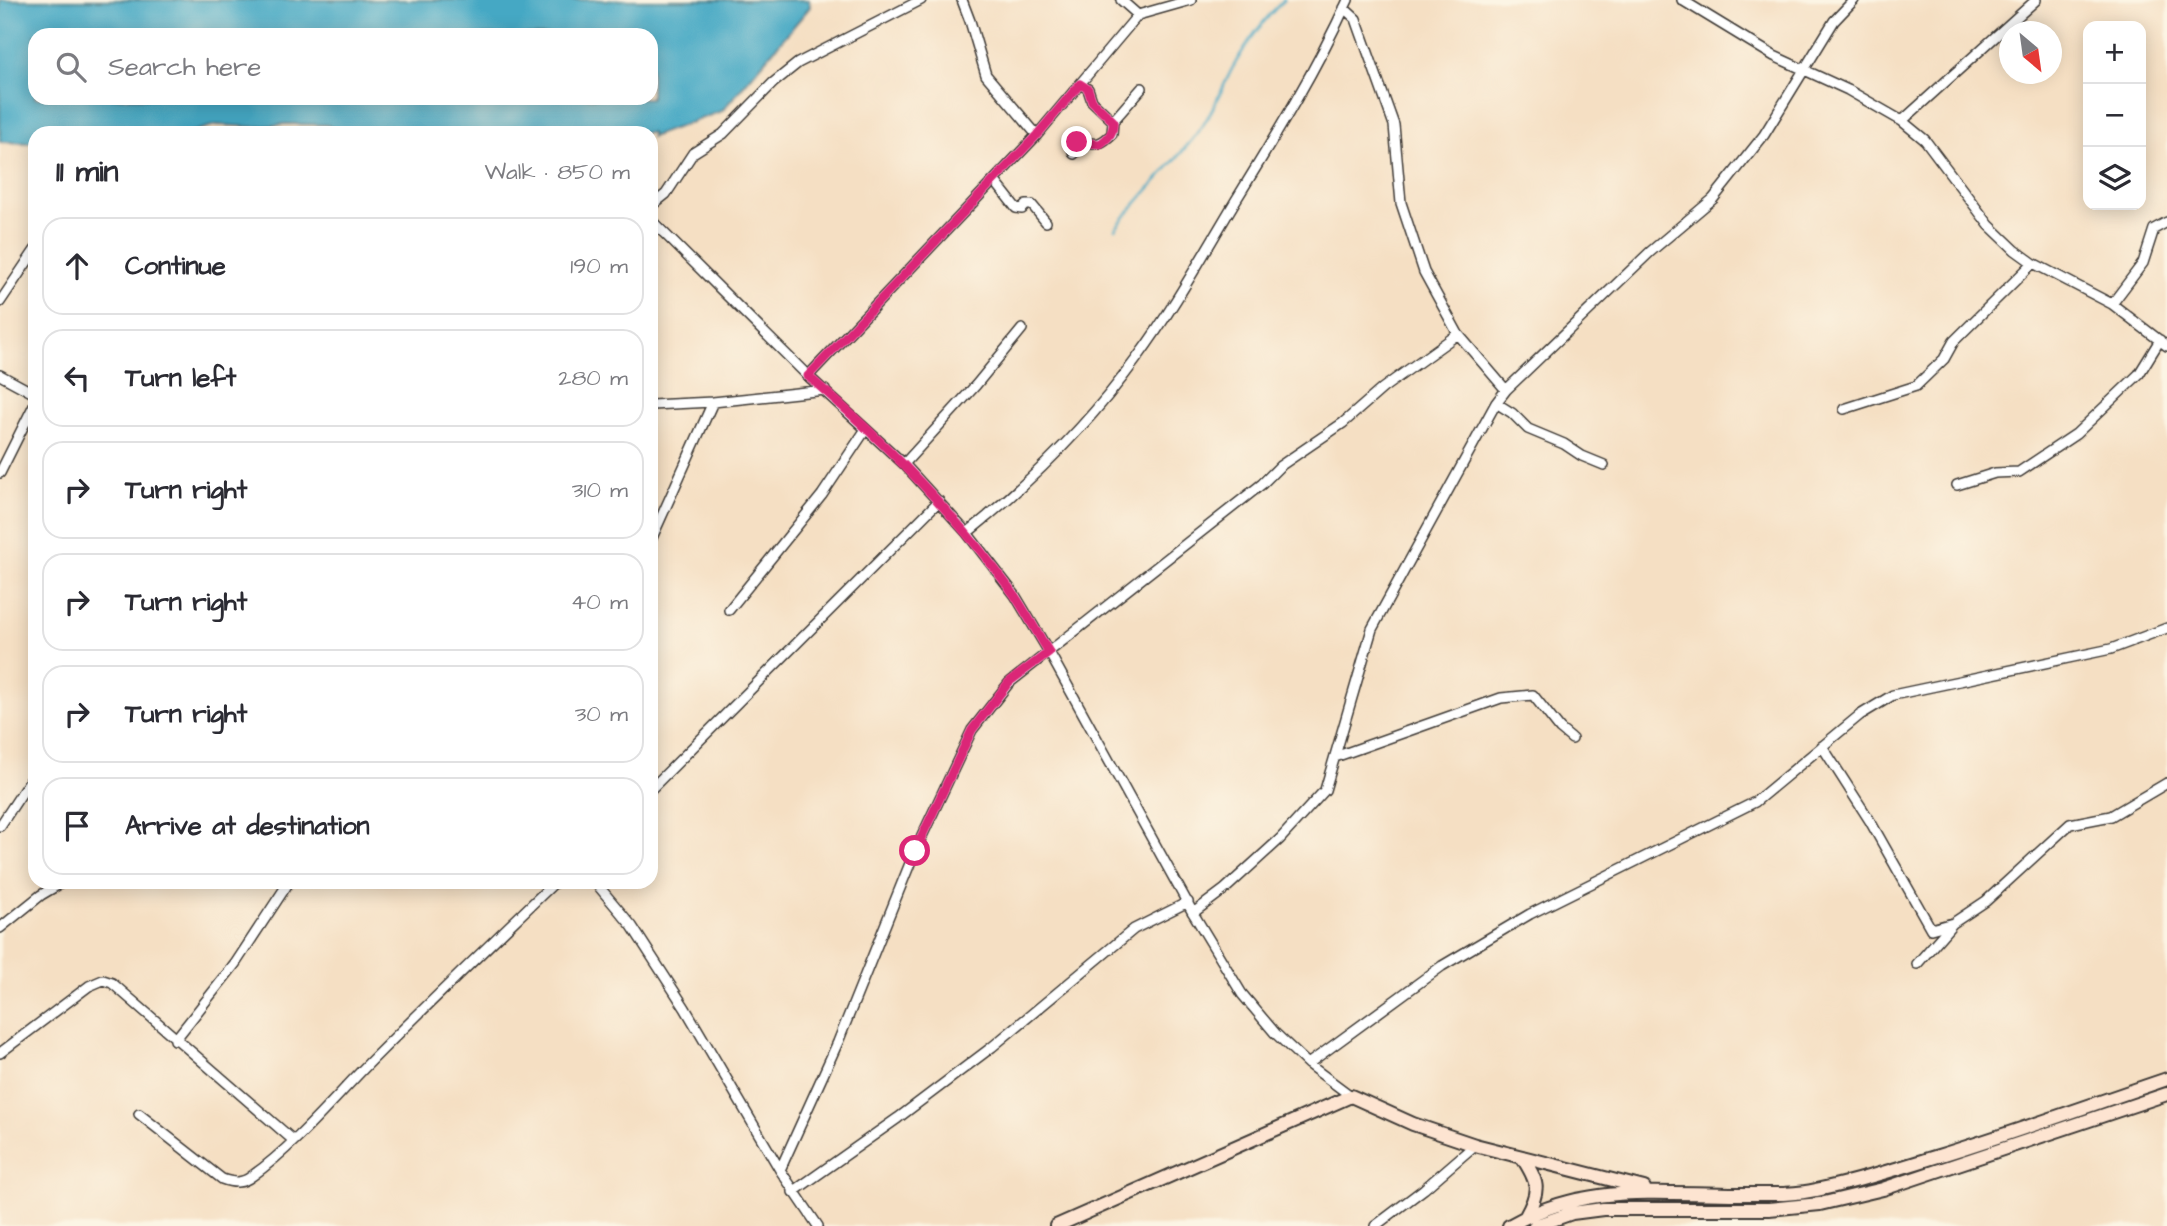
<!DOCTYPE html>
<html lang="en">
<head>
<meta charset="utf-8">
<style>
	:root { --surface:#fff; --page:#f7f7f7; --text:#2b2b33; --muted:#7c7c81; --line:#e1e1e2 }
	body { margin:0; font-family:"Architects Daughter",sans-serif; background:var(--page); color:var(--text) }
	.controls { position:absolute; right:21px; top:21px; display:grid; overflow:hidden; border-radius:14px; box-shadow:0 4px 18px #0003 }
	.controls button { width:63px; height:63px; display:grid; place-items:center; padding:0; border:0; border-bottom:2px solid var(--line); background:var(--surface); color:var(--text); font:35px sans-serif }
	.compass { position:absolute; left:1999px; top:21px; width:63px; height:63px; border-radius:50%; background:var(--surface); box-shadow:0 4px 18px #0003; rotate:151deg }
	.stop { position:absolute; width:21px; height:21px; margin:-16px; border:5px solid #db2777; border-radius:50%; background:#fff }
	.stop.end { background:#db2777; border-color:#fff; box-shadow:0 2px 7px #0008 }
	.list { margin:0; padding:0; list-style:none }
	h2 { display:flex; justify-content:space-between; align-items:center; height:91px; margin:0; padding:0 28px; font-size:30px }
	h2 small { font-size:23px; font-weight:400; color:var(--muted) }
	.list li { display:grid; grid-template-columns:46px 1fr auto; gap:21px; align-items:center; box-sizing:border-box; height:98px; margin:0 14px 14px; padding:0 14px; border:2px solid var(--line); border-radius:21px }
	.list b { display:block; font-size:26px; white-space:nowrap }
	.list em { font-size:23px; font-style:normal; color:var(--muted) }
	.icon { flex:none; width:38px; height:38px; fill:none; stroke:currentColor; stroke-width:2; stroke-linecap:round; stroke-linejoin:round }
	.map { position:relative; flex:none; width:2167px; height:1226px; overflow:hidden }
	.search { position:absolute; background:var(--surface); box-shadow:0 4px 18px #0003; left:28px; top:28px; width:630px; height:77px; display:flex; align-items:center; gap:18px; box-sizing:border-box; padding:0 24px; border-radius:21px; color:var(--muted); font-size:26px }
	.panel { position:absolute; background:var(--surface); box-shadow:0 4px 18px #0003; left:28px; top:126px; width:630px; height:763px; border-radius:21px }
	.map>svg:first-child { display:block }
</style>
</head>
<body>
<div class="map">
<svg width="2167" height="1226" viewBox="0 0 2167 1226">
	<rect width="100%" height="100%" fill="#fcf5e5"/>
	<filter id="ink" filterUnits="userSpaceOnUse"><feTurbulence type="fractalNoise" baseFrequency=".0143" numOctaves="2"/><feDisplacementMap in="SourceGraphic" scale="14" xChannelSelector="R" yChannelSelector="G"/><feConvolveMatrix kernelMatrix="1 2 1 2 8 2 1 2 1" color-interpolation-filters="sRGB"/></filter>
	<filter id="wash" filterUnits="userSpaceOnUse"><feTurbulence type="fractalNoise" baseFrequency=".00686" numOctaves="4" result="noise"/><feDisplacementMap in="SourceGraphic" scale="28" xChannelSelector="R" yChannelSelector="G"/><feGaussianBlur stdDeviation="1.57" result="paint"/><feColorMatrix in="noise" values="0 0 0 0 0 0 0 0 0 0 0 0 0 0 0 0 0 1.4 0 .05"/><feComposite in="paint" operator="in"/></filter>
	<g filter="url(#wash)">
		<rect width="100%" height="100%" fill="#f5dfc3"/>
		<path fill="#44a8c4" stroke="#306270" stroke-width="2" fill-rule="evenodd" d="M0 0H809L810 7 722 111 651 137V133H342L327 125 287 124 255 127 216 125 188 133H35V143L0 142ZM35 35H651V98H35Z"/>
		<g fill="none" stroke-linecap="round" stroke-linejoin="round">
			<path stroke="#44a8c4" stroke-width="2.5" d="M1115 229C1141 195 1173 165 1199 131 1213 112 1221 90 1232 69 1246 44 1263 20 1284 0"/>
		</g>
	</g>
	<g filter="url(#ink)">
		<g fill="none" stroke-linecap="round" stroke-linejoin="round">
			<defs>
				<path id="street" d="M962 0 970 21 986 75 1037 135
					M1121 0 1138 15
					M1682 0 1774 56 1848 90 1902 121 1925 140 1989 225 2015 250 2033 263 2112 304 2167 346
					M1344 8 1356 19 1394 125 1401 203 1424 272 1458 334 1506 390
					M1080 84 1088 89 1092 101 1113 121 1142 88
					M1902 121 2036 0
					M1074 154 1072 148 1077 142C1096 143 1097 148 1112 134L1113 121
					M994 180 1016 208 1022 209 1026 205H1032L1046 222
					M651 206 666 194 693 153 723 134 773 83 798 63 921 0
					M651 220 808 376 904 464 967 533 1015 595 1049 652 1193 913 1242 994 1275 1033 1308 1064 1351 1096
					M0 302 35 250
					M2112 304 2143 263 2154 229 2167 222
					M0 375 35 394
					M808 376 1037 135 1138 15 1191 0
					M1496 403 1512 413 1528 429 1564 444 1582 456 1604 465
					M651 405 713 402 825 390
					M1844 409 1916 386 1944 359 1954 341 2033 263
					M904 464 976 385 1022 329
					M0 473 35 403
					M1957 485 1995 473 2019 472 2076 434 2139 374 2160 340
					M967 533C1031 482 1089 424 1137 358 1174 308 1204 253 1236 200 1276 135 1316 70 1348 0
					M651 540 713 402
					M729 610 822 495 866 429
					M1822 746 1870 821 1931 929 1953 923 1986 901 2070 824 2111 816 2167 783
					M1335 757 1501 698 1533 695 1560 729 1572 739
					M651 789 939 501
					M0 826 35 773
					M595 882 632 926 685 1008 780 1170 818 1226
					M1193 913 1225 889 1280 839 1325 790 1372 629 1496 403 1506 390 1650 252 1713 199 1764 135 1834 21 1854 0
					M0 928 41 895 63 882
					M1917 964 1952 924
					M175 1040 235 964 289 882
					M0 1053 89 986 103 980 112 983 293 1140
					M1308 1064 1442 966 1530 914 1755 802 1860 715 1893 695 2111 649 2167 628
					M139 1114 222 1179C233 1183 242 1184 252 1176 296 1145 336 1096 375 1057 434 998 495 940 555 882
					M780 1170 838 1042 915 851 972 730 1009 683 1262 484 1280 466 1343 423 1383 388 1458 334
					M793 1192 898 1118 992 1047 1134 929 1188 902
					M1375 1226 1424 1189 1475 1145"/>
				<path id="secondary" d="M1522 1157C1538 1182 1541 1189 1526 1216
					M1056 1226 1351 1096 1413 1124 1475 1145 1644 1188
					M1509 1226C1588 1181 1661 1195 1747 1194 1770 1194 1794 1195 1816 1190 1857 1182 1896 1169 1935 1157 2013 1133 2090 1105 2167 1079
					M1535 1226 1572 1213 1603 1209H1769L1820 1204 1883 1189 2167 1094"/>
			</defs>
			<use href="#street" stroke="#3d3935" stroke-width="12"/>
			<use href="#secondary" stroke="#3d3935" stroke-width="16"/>
			<use href="#street" stroke="#fff" stroke-width="9"/>
			<use href="#secondary" stroke="#fde4d1" stroke-width="12"/>
		</g>
	</g>
	<g fill="none" stroke-linecap="round" stroke-linejoin="round" filter="url(#ink)">
		<path stroke="#db2777" stroke-width="9" d="M915 851 972 730 1009 682 1049 652C1037 633 1026 612 1013 593 954 512 884 441 808 376L1037 135 1080 84 1088 89 1092 101 1113 121C1114 132 1109 138 1100 144L1077 142"/>
	</g>
</svg>
<div class="controls">
<button>+</button>
<button>−</button>
<button><svg class="icon" aria-label="layers" viewBox="0 0 24 24"><path d="M12 4l9 5-9 5-9-5zM3 14l9 5 9-5"/></svg></button>
</div>
<svg class="compass" viewBox="-18 -18 36 36"><path d="M0-13l5 13h-10z" fill="#e53935"/><path d="M0 13l5-13h-10z" fill="#7c7c81"/></svg>
<div class="stop" style="left:915px;top:851px"></div>
<div class="stop end" style="left:1077px;top:142px"></div>
<div class="search"><svg class="icon" aria-label="search" viewBox="0 0 24 24"><circle cx="10" cy="10" r="6"/><path d="M15 15l6 6"/></svg>Search here</div>
<section class="panel">
<h2>11 min<small>Walk · 850 m</small></h2>
<ul class="list">
<li><svg class="icon" aria-label="ahead" viewBox="0 0 24 24"><path d="M12 20V5M6 11l6-6 6 6"/></svg><div><b>Continue</b></div><em>190 m</em></li>
<li><svg class="icon" aria-label="left" viewBox="0 0 24 24"><path d="M17 20v-9H6M10 6l-5 5 5 5"/></svg><div><b>Turn left</b></div><em>280 m</em></li>
<li><svg class="icon" aria-label="right" viewBox="0 0 24 24"><path d="M7 20v-9h11M14 6l5 5-5 5"/></svg><div><b>Turn right</b></div><em>310 m</em></li>
<li><svg class="icon" aria-label="right" viewBox="0 0 24 24"><path d="M7 20v-9h11M14 6l5 5-5 5"/></svg><div><b>Turn right</b></div><em>40 m</em></li>
<li><svg class="icon" aria-label="right" viewBox="0 0 24 24"><path d="M7 20v-9h11M14 6l5 5-5 5"/></svg><div><b>Turn right</b></div><em>30 m</em></li>
<li><svg class="icon" aria-label="arrive" viewBox="0 0 24 24"><path d="M6 21V4h12l-3 4 3 4H6"/></svg><div><b>Arrive at destination</b></div></li>
</ul>
</section>
</div>
</body>
</html>
